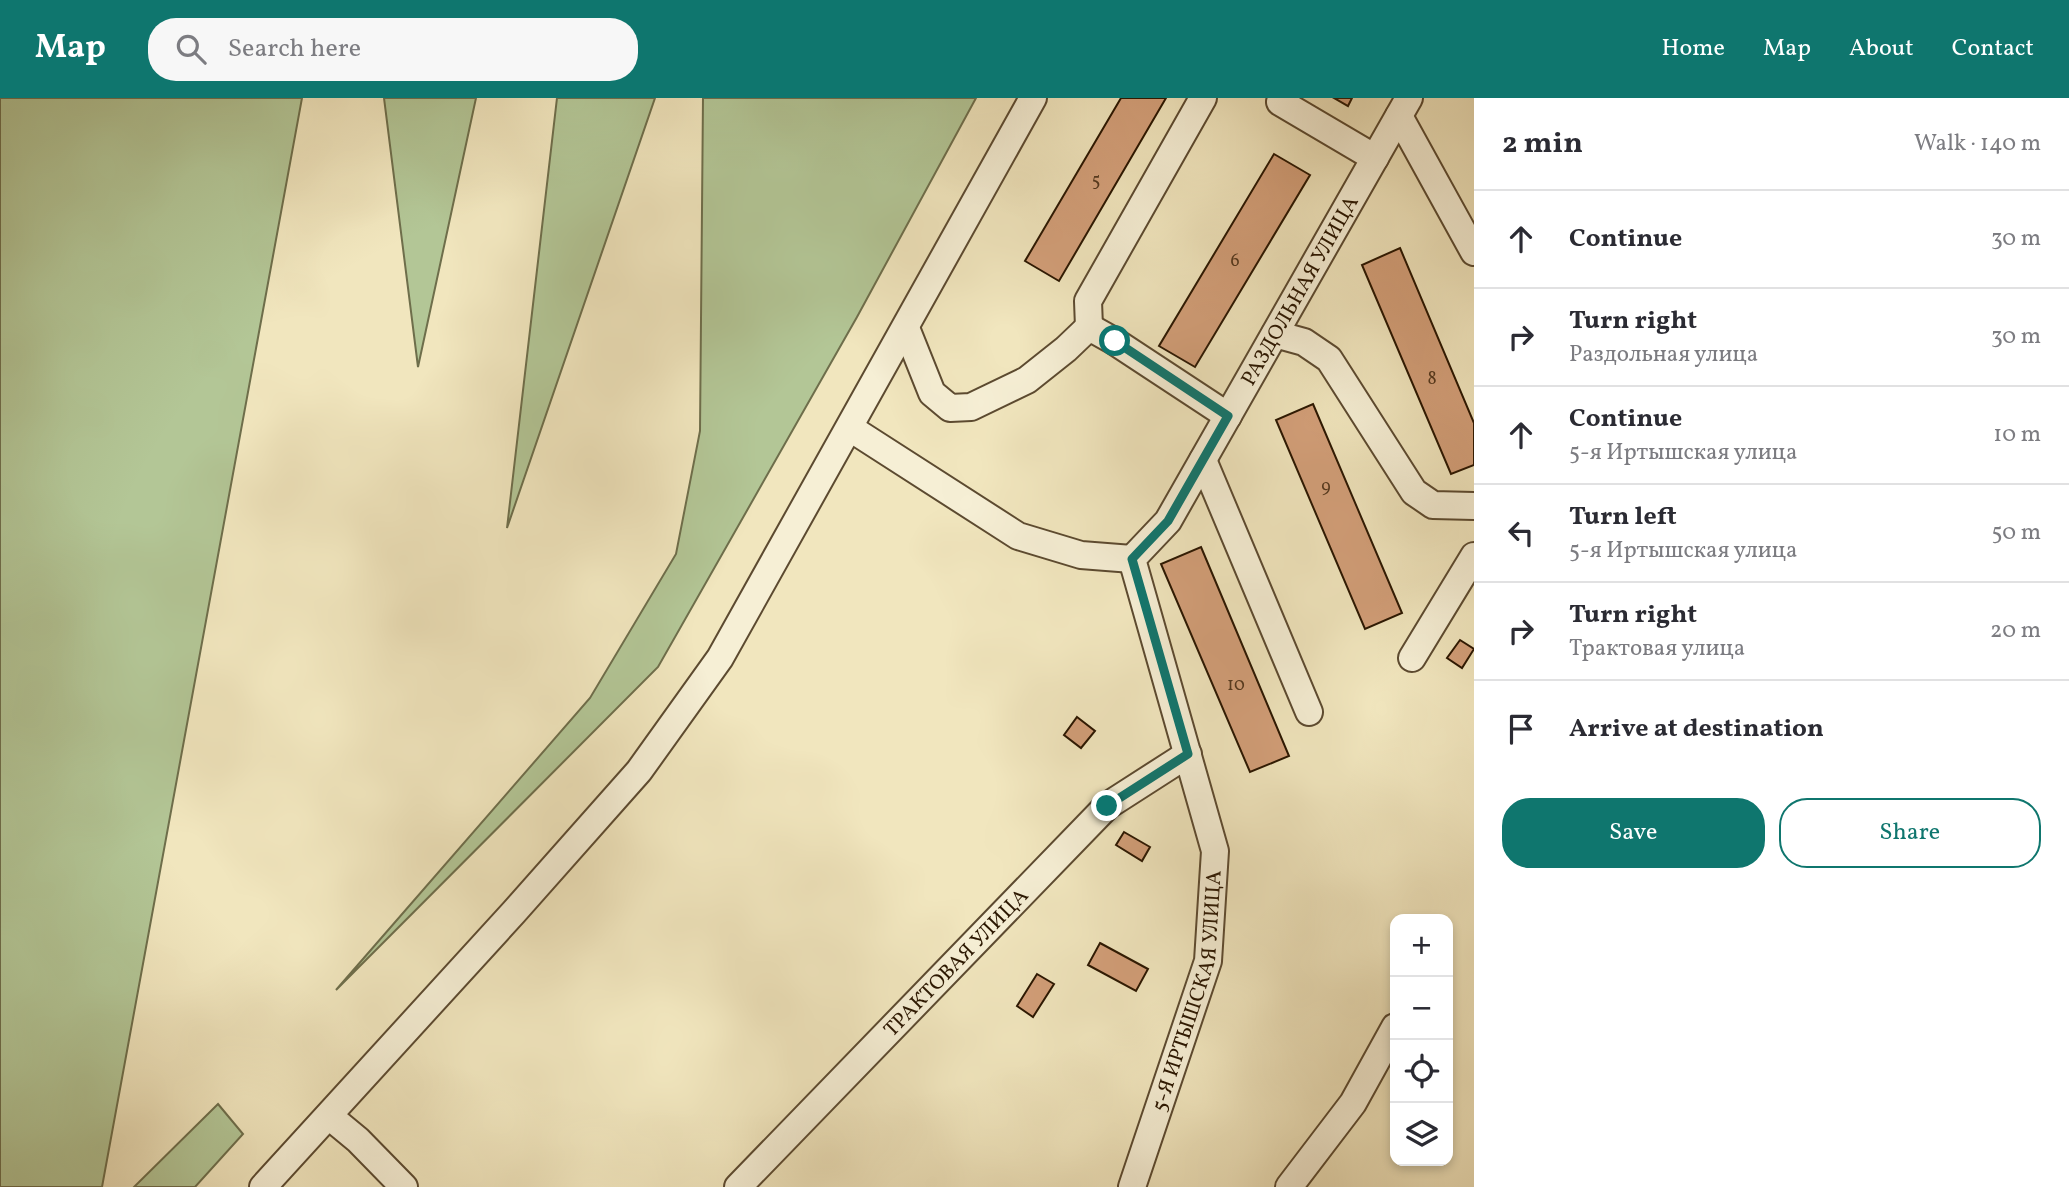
<!DOCTYPE html>
<html lang="en">
<head>
<meta charset="utf-8">
<style>
	:root { --surface:#fff; --page:#f7f7f7; --text:#2b2b33; --muted:#7c7c81; --line:#e1e1e2; --accent:#0f766e }
	body { margin:0; font-family:Vollkorn,serif; background:var(--page); color:var(--text) }
	.controls { position:absolute; right:21px; bottom:21px; display:grid; overflow:hidden; border-radius:14px; box-shadow:0 4px 10px #0003 }
	.controls button { width:63px; height:63px; display:grid; place-items:center; padding:0; border:0; border-bottom:2px solid var(--line); background:var(--surface); color:var(--text); font:35px sans-serif }
	.stop { position:absolute; width:21px; height:21px; margin:-16px; border:5px solid #0f766e; border-radius:50%; background:#fff }
	.stop.end { background:#0f766e; border-color:#fff; box-shadow:0 2px 7px #0008 }
	.list { margin:0; padding:0; list-style:none }
	h2 { display:flex; justify-content:space-between; align-items:center; height:91px; margin:0; padding:0 28px; font-size:30px }
	h2 small { font-size:23px; font-weight:400; color:var(--muted) }
	.list li { display:grid; grid-template-columns:46px 1fr auto; gap:21px; align-items:center; box-sizing:border-box; height:98px; padding:0 28px; border-top:2px solid var(--line) }
	.list b { display:block; font-size:26px; white-space:nowrap }
	.list p { margin:0; font-size:23px; white-space:nowrap; color:var(--muted) }
	.list em { font-size:23px; font-style:normal; color:var(--muted) }
	.actions { display:flex; gap:14px; padding:21px 28px }
	.actions a { flex:1; padding:16px 0; border:2px solid var(--accent); border-radius:28px; text-align:center; font-size:24px; color:var(--accent) }
	.actions .main { background:var(--accent); color:#fff }
	.icon { flex:none; width:38px; height:38px; fill:none; stroke:currentColor; stroke-width:2; stroke-linecap:round; stroke-linejoin:round }
	.map { position:relative; flex:none; width:1474px; height:1089px; overflow:hidden }
	header { display:flex; align-items:center; gap:42px; box-sizing:border-box; height:98px; padding:0 35px; background:var(--accent); color:#fff }
	header strong { font-size:33px }
	nav { display:flex; gap:38px; margin-inline-start:auto; font-size:24px }
	.search { width:490px; height:63px; background:var(--page); display:flex; align-items:center; gap:18px; box-sizing:border-box; padding:0 24px; border-radius:28px; color:var(--muted); font-size:26px }
	main { display:flex }
	aside { flex:1; background:var(--surface) }
	.map>svg:first-child { display:block }
</style>
</head>
<body>
<header>
<strong>Map</strong>
<div class="search"><svg class="icon" aria-label="search" viewBox="0 0 24 24"><circle cx="10" cy="10" r="6"/><path d="M15 15l6 6"/></svg>Search here</div>
<nav><a>Home</a><a>Map</a><a>About</a><a>Contact</a></nav>
</header>
<main>
<div class="map">
<svg width="1474" height="1089" viewBox="0 0 1474 1089">
	<rect width="100%" height="100%" fill="#f1e6be"/>
	<filter id="stains"><feTurbulence type="fractalNoise" baseFrequency=".00286" numOctaves="4"/><feColorMatrix values="0 0 0 0 .2 0 0 0 0 .09 0 0 0 0 .02 0 0 0 .5 -.17"/></filter>
	<radialGradient id="worn" r=".72"><stop offset=".6" stop-color="#630" stop-opacity="0"/><stop offset="1" stop-color="#630" stop-opacity=".3"/></radialGradient>
	<path fill="#b3c696" stroke="#6e6e4b" stroke-width="2" d="M0 0H302L102 1089H0Z
		M384 0H476L418 269Z
		M557 0H655L507 430Z
		M703 0H976L857 219 658 569 336 892 590 600 676 456 700 333Z
		M218 1006 243 1036 195 1089H134Z"/>
	<path fill="#d39f79" stroke="#2a1600" stroke-width="2" d="M1121 0H1166L1059 183 1025 163Z
		M1334 0H1352L1348 8Z
		M1274 56 1310 77 1195 269 1159 248Z
		M1400 150 1474 325V367L1451 376 1362 167Z
		M1313 306 1402 515 1365 531 1276 322Z
		M1201 449 1289 658 1250 674 1161 466Z
		M1460 542 1474 551 1462 570 1447 560Z
		M1077 619 1095 633 1081 650 1064 637Z
		M1124 734 1150 749 1142 763 1116 747Z
		M1100 845 1148 871 1136 893 1088 867Z
		M1037 876 1054 886 1033 919 1017 908Z"/>
	<g fill="none" stroke-linecap="round" stroke-linejoin="round">
		<defs>
			<g id="minor">
				<path d="M1280 4 1375 60"/>
				<path d="M1399 18 1474 154"/>
				<path d="M1089 229 1088 203 1203 0"/>
				<path d="M906 230 932 295 950 310 971 309 1027 282 1066 251 1089 229 1114 243 1228 318"/>
				<path d="M1275 236 1304 244 1329 261 1414 394 1433 407 1474 408"/>
				<path d="M850 330 1018 438 1081 457 1132 461"/>
				<path d="M1203 362 1309 614"/>
				<path d="M1412 560 1474 458"/>
				<path d="M329 1018 358 1042 404 1089"/>
				<path d="M263 1089 514 814 639 673 720 560 1033 0"/>
				<path id="s1" d="M738 1089 1107 708 1188 656"/>
				<path id="s2" d="M1132 1089 1208 863 1215 753 1132 461 1168 423 1409 0"/>
				<path d="M1289 1089 1353 1005 1395 929"/>
			</g>
		</defs>
		<use href="#minor" stroke="#5c4a30" stroke-width="30"/>
		<use href="#minor" stroke="#f6efd5" stroke-width="26"/>
	</g>
	<g fill="none" stroke-linecap="round" stroke-linejoin="round">
		<path stroke="#0f766e" stroke-width="9" d="M1107 708 1188 656 1132 461 1168 423 1228 318 1115 243"/>
	</g>
	<g text-anchor="middle" stroke-width="5" stroke-linejoin="round" paint-order="stroke">
		<g font-size="18" fill="#54381e">
			<text x="1096" y="88">5</text>
			<text x="1235" y="168">6</text>
			<text x="1432" y="286">8</text>
			<text x="1326" y="394">9</text>
			<text x="1236" y="592">10</text>
		</g>
		<g font-size="21" fill="#2a1600" stroke="#f6efd5">
			<text dy="7" stroke="none"><textPath href="#s2" startOffset="970">РАЗДОЛЬНАЯ УЛИЦА</textPath></text>
			<text dy="7" stroke="none"><textPath href="#s1" startOffset="313">ТРАКТОВАЯ УЛИЦА</textPath></text>
			<text dy="7" stroke="none"><textPath href="#s2" startOffset="205">5-Я ИРТЫШСКАЯ УЛИЦА</textPath></text>
		</g>
	</g>
	<rect width="100%" height="100%" filter="url(#stains)"/>
	<rect width="100%" height="100%" fill="url(#worn)"/>
</svg>
<div class="controls">
<button>+</button>
<button>−</button>
<button><svg class="icon" aria-label="locate" viewBox="0 0 24 24"><circle cx="12" cy="12" r="6"/><path d="M12 2v4M12 18v4M2 12h4M18 12h4"/></svg></button>
<button><svg class="icon" aria-label="layers" viewBox="0 0 24 24"><path d="M12 4l9 5-9 5-9-5zM3 14l9 5 9-5"/></svg></button>
</div>
<div class="stop" style="left:1115px;top:243px"></div>
<div class="stop end" style="left:1107px;top:708px"></div>
</div>
<aside>
<h2>2 min<small>Walk · 140 m</small></h2>
<ul class="list">
<li><svg class="icon" aria-label="ahead" viewBox="0 0 24 24"><path d="M12 20V5M6 11l6-6 6 6"/></svg><div><b>Continue</b></div><em>30 m</em></li>
<li><svg class="icon" aria-label="right" viewBox="0 0 24 24"><path d="M7 20v-9h11M14 6l5 5-5 5"/></svg><div><b>Turn right</b><p>Раздольная улица</p></div><em>30 m</em></li>
<li><svg class="icon" aria-label="ahead" viewBox="0 0 24 24"><path d="M12 20V5M6 11l6-6 6 6"/></svg><div><b>Continue</b><p>5-я Иртышская улица</p></div><em>10 m</em></li>
<li><svg class="icon" aria-label="left" viewBox="0 0 24 24"><path d="M17 20v-9H6M10 6l-5 5 5 5"/></svg><div><b>Turn left</b><p>5-я Иртышская улица</p></div><em>50 m</em></li>
<li><svg class="icon" aria-label="right" viewBox="0 0 24 24"><path d="M7 20v-9h11M14 6l5 5-5 5"/></svg><div><b>Turn right</b><p>Трактовая улица</p></div><em>20 m</em></li>
<li><svg class="icon" aria-label="arrive" viewBox="0 0 24 24"><path d="M6 21V4h12l-3 4 3 4H6"/></svg><div><b>Arrive at destination</b></div></li>
</ul>
<div class="actions"><a class="main">Save</a><a>Share</a></div>
</aside>
</main>
</body>
</html>
